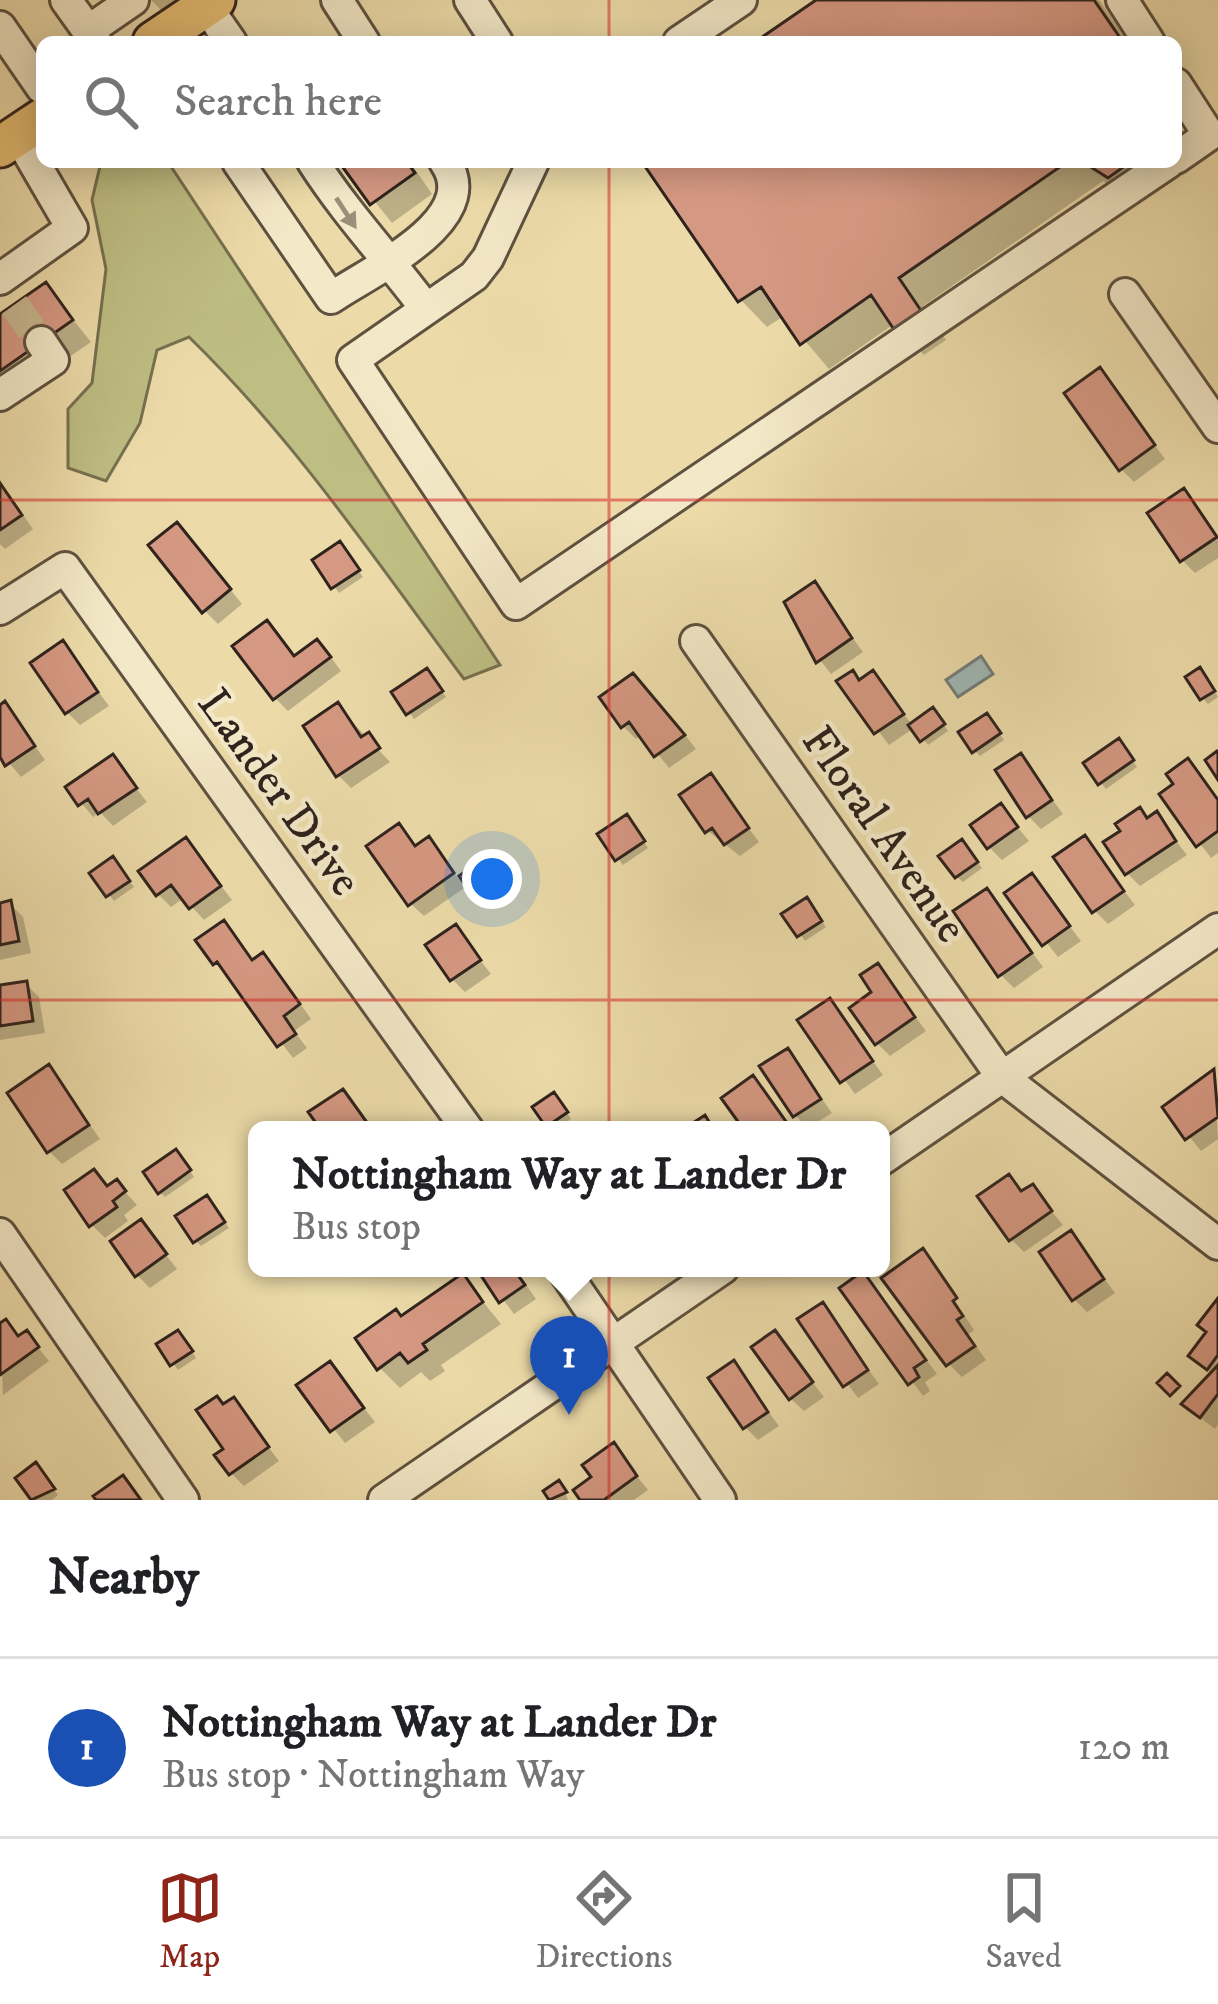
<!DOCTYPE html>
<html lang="en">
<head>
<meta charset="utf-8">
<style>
	:root { --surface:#fff; --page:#f2f2f2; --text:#202124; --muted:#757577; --line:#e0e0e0; --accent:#8f2418 }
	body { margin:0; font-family:"IM FELL DW Pica",serif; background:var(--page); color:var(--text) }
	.you { position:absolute; left:492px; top:879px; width:42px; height:42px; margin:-30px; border:9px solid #fff; border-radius:50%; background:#1a73e8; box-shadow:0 0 0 18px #1a73e833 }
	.badge { display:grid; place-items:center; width:78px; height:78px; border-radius:50%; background:var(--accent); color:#fff; font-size:39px; font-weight:700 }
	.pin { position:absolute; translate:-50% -99px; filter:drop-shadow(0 3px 6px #0008) }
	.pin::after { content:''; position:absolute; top:63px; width:42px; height:36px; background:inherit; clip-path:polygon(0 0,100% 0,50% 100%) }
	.popup { position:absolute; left:248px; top:1121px; width:642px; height:156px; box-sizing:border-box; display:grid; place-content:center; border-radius:18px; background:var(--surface); filter:drop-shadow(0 3px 9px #0005); font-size:39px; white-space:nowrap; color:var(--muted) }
	.popup b { font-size:45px; color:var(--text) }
	.popup::after { content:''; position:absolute; left:50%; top:100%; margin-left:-24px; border:24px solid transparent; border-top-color:var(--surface) }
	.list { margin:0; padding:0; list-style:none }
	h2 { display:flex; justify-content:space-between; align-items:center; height:156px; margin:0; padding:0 48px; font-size:51px }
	h2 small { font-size:39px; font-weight:400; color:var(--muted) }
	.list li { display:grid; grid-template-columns:78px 1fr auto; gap:36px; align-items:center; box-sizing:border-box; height:180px; padding:0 48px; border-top:3px solid var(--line) }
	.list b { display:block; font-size:45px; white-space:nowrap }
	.list p { margin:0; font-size:39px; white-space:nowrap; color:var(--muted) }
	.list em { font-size:39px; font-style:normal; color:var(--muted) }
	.icon { flex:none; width:66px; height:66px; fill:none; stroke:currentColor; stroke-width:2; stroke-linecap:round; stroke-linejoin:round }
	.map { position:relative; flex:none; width:1218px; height:1500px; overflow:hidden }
	.search { position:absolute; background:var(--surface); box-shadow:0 6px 30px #0003; left:36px; right:36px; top:36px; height:132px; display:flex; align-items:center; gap:30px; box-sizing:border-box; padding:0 42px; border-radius:18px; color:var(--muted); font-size:45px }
	.sheet { height:336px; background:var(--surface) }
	nav { display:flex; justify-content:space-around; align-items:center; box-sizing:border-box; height:168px; border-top:3px solid var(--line); background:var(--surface); font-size:33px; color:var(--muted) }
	nav a { display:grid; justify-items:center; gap:6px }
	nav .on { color:var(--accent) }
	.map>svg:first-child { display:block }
</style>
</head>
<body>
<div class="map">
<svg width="1218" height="1500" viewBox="0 0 1218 1500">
	<rect width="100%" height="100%" fill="#ecdba9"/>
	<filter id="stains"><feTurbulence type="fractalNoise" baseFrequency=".00167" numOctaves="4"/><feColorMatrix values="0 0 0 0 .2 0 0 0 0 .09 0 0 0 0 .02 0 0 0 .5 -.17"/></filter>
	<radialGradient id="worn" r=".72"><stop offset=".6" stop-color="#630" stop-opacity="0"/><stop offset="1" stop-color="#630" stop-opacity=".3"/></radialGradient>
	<path fill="#bebe83" stroke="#767050" stroke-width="3" d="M101 162H168L500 665 464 679C376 561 295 440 189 337L157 350 140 423 106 481 68 468V409L92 383 106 269 92 200Z"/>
	<path fill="#9fb8b5" stroke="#727c78" stroke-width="3" d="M981 656 993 674 958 697 946 680Z"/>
	<path fill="#0003" d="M151 0H180L163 12Z
		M821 0H1099L1128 42H760Z
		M1176 112 1185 125 1176 131Z
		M343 162H410L432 194 392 223Z
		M645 162H1133L1153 191 1136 203 1103 181 923 306 946 340 924 355 894 324 829 369 784 316 767 327 741 300Z
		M46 286 91 342 14 395 0 381V318Z
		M1100 371 1165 459 1134 482 1121 469Z
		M0 482 33 529 5 549 0 544Z
		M1184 492 1218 537V558L1195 573 1182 560Z
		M190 539 242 604 218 624 205 611Z
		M345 551 363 577 339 593 316 561Z
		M814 585 863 652 831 674 802 637 808 633Z
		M267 624 296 659 330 656 341 671 288 711 275 698Z
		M63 644 109 706 80 725 67 712Z
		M873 674 913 726 939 717 948 731 928 745 914 728 889 745 841 682 861 683Z
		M432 677 446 697 414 719 395 693Z
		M1205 677 1218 697 1208 704 1203 698Z
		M657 699 696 749 669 768 642 734 636 739 623 726Z
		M5 705 45 760 21 777 0 752V709Z
		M337 706 390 762 351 788 338 775Z
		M992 722 1004 740 980 756 975 751Z
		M1124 747 1137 767 1106 789 1101 783Z
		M1021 757 1063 814 1041 829 1028 816Z
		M112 758 147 802 113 826 100 812 93 817 69 788Z
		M1188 762 1218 799V853L1211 858 1163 795 1177 785Z
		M710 777 759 842 740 856 708 831Z
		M1001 807 1029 841 1002 860 989 847Z
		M1156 815 1187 855 1140 886 1127 873 1149 820Z
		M632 824 648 848 623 865 601 835Z
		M398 827 417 848 428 840 459 879 493 856 518 886 488 907 467 886 424 916 411 904Z
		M1084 839 1135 905 1108 924 1095 911Z
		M186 840 232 900 204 920 184 898 171 907 158 894Z
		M967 849 982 868 963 882 957 877Z
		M118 865 134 887 114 901 93 874Z
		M1032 877 1081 941 1058 957 1008 894Z
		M987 892 1043 967 1014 988 1001 975Z
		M10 904 23 917 31 953 0 960V906Z
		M812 907 826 927 805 941 786 915Z
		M224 924 254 962 263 956 276 969 311 1019 294 1031 307 1048 293 1058 230 975 215 963Z
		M455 928 491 974 465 992 452 979Z
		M878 967 926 1031 890 1056 877 1043Z
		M26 984 39 997 45 1033 0 1040V988Z
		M829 1001 883 1075 855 1094 801 1020Z
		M788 1051 832 1113 808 1128 795 1115Z
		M49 1068 100 1139 62 1164 49 1151Z
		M1214 1073 1218 1139 1201 1151 1166 1108Z
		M753 1079 766 1092 792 1130H747Z
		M343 1092 356 1105 373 1130H324Z
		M559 1101 571 1119 554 1130 548 1125Z
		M181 1158 194 1177 165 1197 160 1192Z
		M1009 1178 1024 1193 1032 1188 1063 1225 1024 1252 1011 1239Z
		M117 1183 137 1205 124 1215 128 1221 105 1238 92 1225Z
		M212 1204 229 1228 201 1246 196 1241Z
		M141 1223 177 1269 150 1288 137 1275Z
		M1071 1234 1115 1293 1087 1312 1074 1299Z
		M923 1252 974 1330 968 1335 986 1360 962 1377 949 1364Z
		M479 1268H514L536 1299 514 1314Z
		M863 1275 937 1374 925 1382 930 1391 923 1396 844 1289Z
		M463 1277 501 1324 441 1365 445 1371 430 1381 421 1372 400 1388 380 1368 402 1319Z
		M1218 1303V1424L1215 1429 1198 1416 1214 1375 1204 1368Z
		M822 1306 879 1384 858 1398 801 1320Z
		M5 1322 20 1338 27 1334 49 1361 3 1395 0 1326Z
		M775 1334 824 1397 804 1411 791 1399Z
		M184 1339 196 1358 178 1370 160 1345Z
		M330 1364 375 1422 345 1443 300 1386Z
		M733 1364 779 1426 758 1440 745 1427Z
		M233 1401 279 1461 244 1486 231 1473 227 1450 224 1407Z
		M613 1446 648 1490 634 1500H584Z
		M41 1472 58 1495 52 1500H35L19 1478Z
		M564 1490 568 1500H553L547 1492Z"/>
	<path fill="#d59882" stroke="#2f231d" stroke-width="3" d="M816 0H1094L1123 42H755Z
		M339 162H407L415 173 370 205Z
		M642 162H1067L899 278 922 312 895 331 871 295 800 345 761 287 738 302Z
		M1083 162H1128L1129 163 1108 178Z
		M46 282 73 320 0 371V314Z
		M1100 367 1155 445 1119 471 1064 393Z
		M0 483 22 515 0 530Z
		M1184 488 1217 537 1180 562 1147 513Z
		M177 522 231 589 202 613 148 545Z
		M340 541 360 570 331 589 312 560Z
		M815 581 852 638 816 663 784 602Z
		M267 620 294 656 317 639 331 657 273 700 232 646Z
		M63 640 98 692 65 714 30 663Z
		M1200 667 1215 691 1200 700 1185 677Z
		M427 668 443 691 406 715 391 692Z
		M853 670 859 680 873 670 904 714 874 734 836 681Z
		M633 673 685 735 654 757 629 722 621 728 599 697Z
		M5 701 35 746 5 766 0 757V705Z
		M338 702 361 737 369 732 380 748 336 777 303 726Z
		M933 707 945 724 920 742 908 725Z
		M987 713 1001 733 972 753 958 732Z
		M1119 738 1134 760 1098 785 1083 763Z
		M1217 751 1218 752V780L1205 760Z
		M1021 753 1052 800 1026 818 995 770Z
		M113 754 137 788 98 814 88 799 78 806 65 787Z
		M1188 758 1218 800V831L1196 847 1159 794 1173 784 1166 774Z
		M711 773 749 828 724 845 712 828 705 833 679 795Z
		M1001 803 1018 827 987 849 970 825Z
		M1140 807 1147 818 1157 811 1176 841 1125 875 1103 842 1120 831 1115 824Z
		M627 814 645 841 615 861 597 834Z
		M399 823 415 846 429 836 454 873 408 906 366 846Z
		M1085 835 1124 891 1092 913 1053 857Z
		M186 837 221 886 189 909 171 885 156 896 138 871Z
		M962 839 978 862 955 878 938 856Z
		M494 852 507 872 473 896 459 876Z
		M113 856 130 881 106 897 89 873Z
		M1032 873 1070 926 1042 946 1004 893Z
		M987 888 1032 953 998 977 953 911Z
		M807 897 822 921 797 937 781 914Z
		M11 900 19 941 0 945V903Z
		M224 920 252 960 263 952 300 1004 284 1016 296 1034 277 1047 217 962 213 965 195 940Z
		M456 924 481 960 450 981 425 945Z
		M878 963 915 1017 875 1045 849 1008 871 992 860 975Z
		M27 981 33 1021 0 1026V985Z
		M830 998 873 1061 840 1083 797 1020Z
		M788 1048 821 1099 793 1117 759 1066Z
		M49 1064 89 1125 47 1153 7 1093Z
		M1214 1069 1218 1117 1185 1140 1162 1107Z
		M753 1075 787 1123 777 1130H744L721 1098Z
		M343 1089 366 1121 352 1130H321L308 1112Z
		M554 1092 568 1112 546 1127 532 1107Z
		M705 1115 714 1130H682Z
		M176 1149 191 1170 158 1194 143 1172Z
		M94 1169 107 1186 117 1179 126 1191 113 1201 117 1207 89 1227 64 1190Z
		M1009 1174 1021 1191 1033 1184 1052 1211 1009 1241 977 1196Z
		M207 1195 225 1222 193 1243 175 1216Z
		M141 1219 167 1254 135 1277 110 1241Z
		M1071 1230 1104 1279 1072 1301 1039 1252Z
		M923 1248 957 1298 953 1301 963 1316 957 1320 975 1346 946 1366 881 1278Z
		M476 1268H513L525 1285 499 1303Z
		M863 1271 926 1360 914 1368 919 1377 908 1385 839 1288Z
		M463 1273 483 1302 423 1344 427 1350 408 1363 400 1353 377 1370 355 1338 396 1309 401 1316Z
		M1218 1298V1355L1207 1370 1188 1356 1206 1332 1197 1325Z
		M823 1302 868 1370 843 1387 797 1319Z
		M6 1319 18 1336 27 1330 39 1347 0 1375V1323Z
		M178 1330 193 1351 170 1366 156 1344Z
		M775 1330 813 1382 789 1400 751 1347Z
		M734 1360 768 1412 743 1429 708 1378Z
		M330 1361 364 1408 330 1432 296 1385Z
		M1218 1365V1394L1200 1418 1181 1404Z
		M1167 1373 1180 1386 1170 1396 1157 1383Z
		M217 1396 223 1404 234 1397 269 1447 229 1475 214 1455 223 1449 196 1410Z
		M614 1442 637 1476 604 1500H580L573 1490 591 1477 582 1465Z
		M36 1462 55 1489 31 1500 15 1478Z
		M123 1475 141 1500H96L93 1496Z
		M559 1480 567 1492 549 1500 543 1491Z"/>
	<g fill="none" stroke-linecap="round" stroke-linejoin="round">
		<path stroke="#c6b68d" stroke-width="30" stroke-dasharray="30 15" stroke-linecap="butt" d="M14 305 41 342"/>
		<defs>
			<path id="minor" d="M66 0 96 42
				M337 0 364 42
				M470 0 497 42
				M1122 0 1149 42
				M206 6 231 42
				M0 27 42 88
				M88 31 133 0
				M679 42 741 0
				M1176 84 1209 135 1176 158
				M238 162 331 298C370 271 485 220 445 162
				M313 162C347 215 388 258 426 309
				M533 162 488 258 474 276 353 360 516 604 1169 162
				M0 279 72 228 18 135
				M1125 294 1218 427
				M0 395 53 360 41 342
				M0 609 65 568 468 1130
				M696 641 1002 1077 1218 1244
				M881 1160 1218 929
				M0 1234 183 1500
				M562 1268 720 1500
				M384 1500 723 1268"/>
			<path id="major" d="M153 42 215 0
				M0 147 42 119"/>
		</defs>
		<use href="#minor" stroke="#5e5140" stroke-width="36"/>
		<use href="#major" stroke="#2f231d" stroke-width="45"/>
		<use href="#minor" stroke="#f3e8c7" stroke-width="30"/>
		<use href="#major" stroke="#e6be74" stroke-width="39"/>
	</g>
	<defs><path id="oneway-solid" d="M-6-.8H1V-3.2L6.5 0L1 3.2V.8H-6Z" transform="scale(3)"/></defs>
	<use fill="#9b8f7a" href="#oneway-solid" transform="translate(346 213) rotate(57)"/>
	<path fill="none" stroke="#d62828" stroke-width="3" stroke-opacity="0.55" d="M609 0V42M609 162V1500M0 500H1218M0 1000H1218"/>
	<g text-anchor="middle" stroke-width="9" stroke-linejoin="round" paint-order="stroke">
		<g font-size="45" fill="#2f231d" stroke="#f3e8c7">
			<text transform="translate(281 791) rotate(54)" y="16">Lander Drive</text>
			<text transform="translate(886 833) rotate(55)" y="16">Floral Avenue</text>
		</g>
	</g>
	<rect width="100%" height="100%" filter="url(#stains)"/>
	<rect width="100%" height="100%" fill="url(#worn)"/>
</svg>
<div class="you"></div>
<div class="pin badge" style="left:569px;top:1415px;background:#1a4fb4">1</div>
<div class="popup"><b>Nottingham Way at Lander Dr</b>Bus stop</div>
<div class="search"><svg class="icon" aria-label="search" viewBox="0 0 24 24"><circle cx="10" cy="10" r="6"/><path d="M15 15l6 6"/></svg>Search here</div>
</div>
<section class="sheet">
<h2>Nearby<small></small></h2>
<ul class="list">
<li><span class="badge" style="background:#1a4fb4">1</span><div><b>Nottingham Way at Lander Dr</b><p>Bus stop · Nottingham Way</p></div><em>120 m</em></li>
</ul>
</section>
<nav>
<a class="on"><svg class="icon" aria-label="map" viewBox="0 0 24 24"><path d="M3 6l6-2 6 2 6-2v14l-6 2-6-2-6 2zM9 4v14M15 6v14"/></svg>Map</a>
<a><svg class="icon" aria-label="directions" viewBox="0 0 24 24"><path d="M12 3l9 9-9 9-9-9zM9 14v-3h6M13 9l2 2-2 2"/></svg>Directions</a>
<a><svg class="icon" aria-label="saved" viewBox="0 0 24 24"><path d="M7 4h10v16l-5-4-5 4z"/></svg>Saved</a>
</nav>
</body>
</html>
